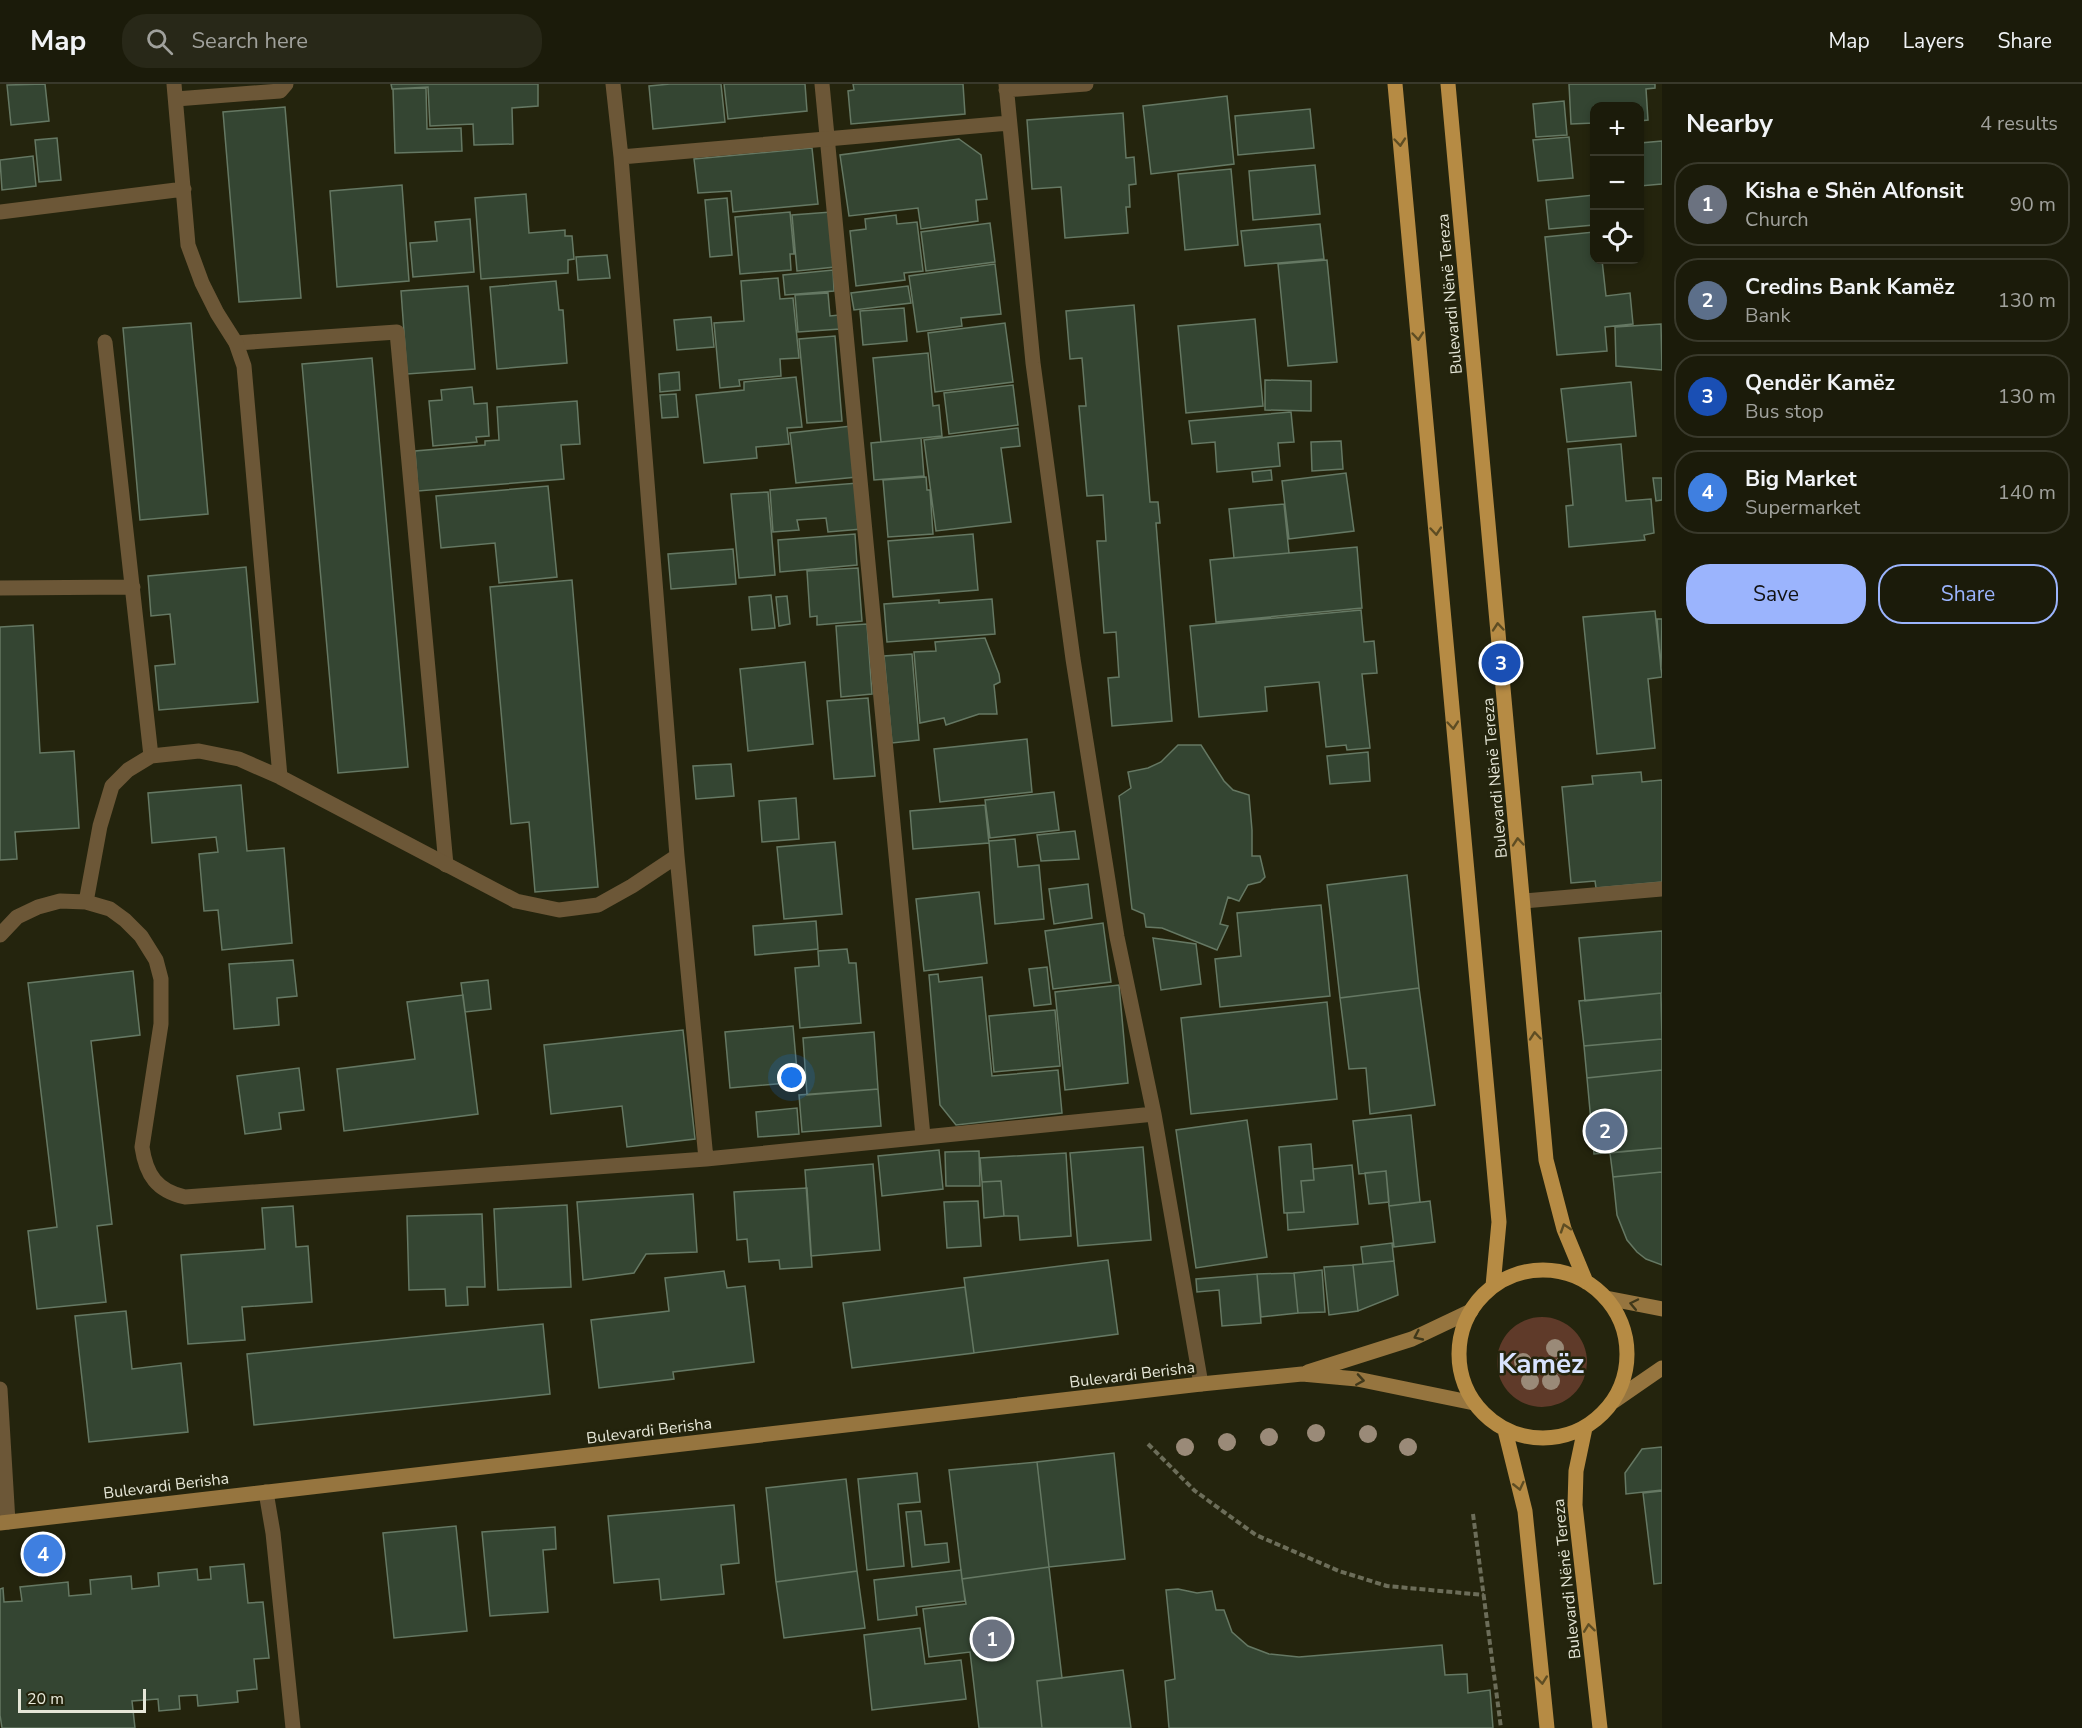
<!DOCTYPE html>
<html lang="en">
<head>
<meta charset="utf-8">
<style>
	:root { --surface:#1b1b0a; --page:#282818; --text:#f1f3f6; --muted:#a0a19c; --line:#39392b; --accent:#9bb4fd }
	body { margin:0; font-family:"Nunito Sans",sans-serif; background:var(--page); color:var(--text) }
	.controls { position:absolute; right:18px; top:18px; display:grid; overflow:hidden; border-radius:12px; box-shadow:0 3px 9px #0003 }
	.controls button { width:54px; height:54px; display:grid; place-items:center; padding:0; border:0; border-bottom:2px solid var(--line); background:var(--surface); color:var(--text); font:30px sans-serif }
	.scale { position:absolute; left:18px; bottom:15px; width:128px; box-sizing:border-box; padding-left:6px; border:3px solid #e6e7d8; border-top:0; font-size:16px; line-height:21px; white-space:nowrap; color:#e6e7d8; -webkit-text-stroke:4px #24240d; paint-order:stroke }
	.you { position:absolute; left:792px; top:994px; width:21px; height:21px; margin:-15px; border:4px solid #fff; border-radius:50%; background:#1a73e8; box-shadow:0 0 0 9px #1a73e833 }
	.badge { display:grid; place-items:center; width:39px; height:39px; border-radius:50%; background:var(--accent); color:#fff; font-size:20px; font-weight:700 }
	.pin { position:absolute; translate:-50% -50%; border:3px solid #fff; box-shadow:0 2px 6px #0006 }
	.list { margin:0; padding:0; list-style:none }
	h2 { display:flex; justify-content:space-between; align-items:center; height:78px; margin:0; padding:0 24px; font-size:26px }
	h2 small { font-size:20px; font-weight:400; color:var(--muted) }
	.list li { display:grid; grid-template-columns:39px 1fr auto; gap:18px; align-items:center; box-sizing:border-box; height:84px; margin:0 12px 12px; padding:0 12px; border:2px solid var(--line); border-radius:24px }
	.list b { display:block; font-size:22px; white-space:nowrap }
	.list p { margin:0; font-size:20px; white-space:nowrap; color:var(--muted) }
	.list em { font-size:20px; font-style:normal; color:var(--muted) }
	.actions { display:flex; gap:12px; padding:18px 24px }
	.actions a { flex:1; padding:14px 0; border:2px solid var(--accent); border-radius:24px; text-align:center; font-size:21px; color:var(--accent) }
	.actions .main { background:var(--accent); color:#111 }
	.icon { flex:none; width:33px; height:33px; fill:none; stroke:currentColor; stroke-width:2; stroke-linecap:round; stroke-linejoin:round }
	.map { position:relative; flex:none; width:1662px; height:1644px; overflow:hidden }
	header { display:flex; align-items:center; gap:36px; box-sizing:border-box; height:84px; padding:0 30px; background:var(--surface); border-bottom:2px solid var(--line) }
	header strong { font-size:28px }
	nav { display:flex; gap:33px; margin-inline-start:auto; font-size:21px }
	.search { width:420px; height:54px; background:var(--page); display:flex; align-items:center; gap:15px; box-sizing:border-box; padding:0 21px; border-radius:24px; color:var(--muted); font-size:22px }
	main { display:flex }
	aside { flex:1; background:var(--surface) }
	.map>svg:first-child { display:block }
</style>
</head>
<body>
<header>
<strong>Map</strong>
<div class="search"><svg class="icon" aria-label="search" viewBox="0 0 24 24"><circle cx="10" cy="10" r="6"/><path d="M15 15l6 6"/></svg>Search here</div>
<nav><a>Map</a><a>Layers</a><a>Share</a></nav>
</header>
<main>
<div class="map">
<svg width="1662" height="1644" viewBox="0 0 1662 1644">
	<rect width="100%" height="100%" fill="#24240d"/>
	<path fill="#5f3a29" d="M1497 1278a45 45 0 1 1 90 0a45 45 0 1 1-90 0Z"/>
	<path fill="#344532" stroke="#657863" stroke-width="1.5" d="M45 0 49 37 11 41 7 1Z
		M391 0H538V22L512 24 513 60 474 61 473 40 430 42 428 3 392 5Z
		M670 0H721L725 38 653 45 649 2Z
		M724 0H805L807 27 728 35Z
		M853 0H963L965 30 851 40 848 7 854 6Z
		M1569 0H1655V4L1646 5 1648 36 1640 37V22H1594V39L1571 40Z
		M426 4 427 45 461 44 462 67 395 69 393 5Z
		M1227 12 1234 80 1151 90 1143 22Z
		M1564 17 1567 51 1536 53 1533 20Z
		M285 23 301 214 239 218 223 28Z
		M1310 25 1314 64 1238 71 1235 32Z
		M1123 29 1126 74 1134 73 1136 100 1129 101 1130 123H1126L1128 149 1065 154 1061 103 1032 105 1027 36Z
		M1569 53 1573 94 1538 97 1533 56Z
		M57 54 61 96 39 98 35 56Z
		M959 55 981 71 987 115 976 116 978 137 921 145 918 124 849 132 840 71Z
		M1662 57V100L1640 102V59Z
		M812 64 818 120 733 128 731 107 698 109 694 75Z
		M33 72 36 102 2 106 0 76Z
		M1315 81 1320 130 1253 136 1249 87Z
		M1231 85 1238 161 1185 166 1178 90Z
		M402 101 409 197 337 203 330 107Z
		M526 110 529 149 565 146V152H572L574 175 568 176V189L481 195 475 114Z
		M1594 111V141L1549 145 1546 116Z
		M727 114 732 171 710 173 705 116Z
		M790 128 794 170H790L791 186 740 190 735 133Z
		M831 128 835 183 797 187 792 131Z
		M896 131 897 140 917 138 923 187 904 189 905 196 856 202 850 147 866 145 865 135Z
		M470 135 474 188 413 193 410 159 437 157 435 138Z
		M990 139 995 178 926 187 921 148Z
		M1320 140 1324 175 1245 182 1241 147Z
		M1594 148V176H1602L1606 212 1630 209 1633 240 1605 243 1607 267 1557 271 1545 153Z
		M607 171 610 194 578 196 576 173Z
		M1327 176 1337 278 1288 282 1278 180Z
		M995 180 1001 230 961 234 962 242 917 248 909 192Z
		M833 186 834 207 785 211 783 191Z
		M778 194 780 215 793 214 799 274 780 275 781 292 739 296 740 302 720 304 714 239 744 237 741 197Z
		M556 197 559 226H563L567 279 497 285 490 203Z
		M468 202 475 285 407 290 401 207Z
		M908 202 911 219 854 226 851 209Z
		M828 209 830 232 839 231 840 245 798 248 795 211Z
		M1134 221 1150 418H1158L1160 439H1156L1172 637 1112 642 1108 594 1119 593 1116 548 1104 549 1097 457H1106L1103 411 1087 412 1079 322H1086L1082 274 1070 275 1066 227Z
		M904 224 907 257 863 261 860 227Z
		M711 233 714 263 677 266 674 236Z
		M1255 235 1263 322 1186 329 1178 242Z
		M191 239 208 430 140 436 123 244Z
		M1005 239 1013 298 935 308 928 249Z
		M1661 240 1662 286 1616 282 1615 243Z
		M835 252 842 337 807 339 799 255Z
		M928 269 933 322 939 321 942 352 881 358 873 274Z
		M372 274 408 683 338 689 302 280Z
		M679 288 680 306 660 308 659 290Z
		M796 293 802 343 787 344 789 360 756 363 757 374 704 379 696 311 744 306V298Z
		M1265 296 1311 297V327L1265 326Z
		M1631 298 1636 352 1567 358 1561 305Z
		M1013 301 1018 341 949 350 944 309Z
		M472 303 474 320 487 319 489 352 476 353 477 358 433 362 429 317 442 316 441 306Z
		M676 310 678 333 662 334 660 311Z
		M577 317 580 360 561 361 564 395 418 407 415 367 485 361V357L499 356 497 323Z
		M1291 328 1294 358 1278 359 1280 382 1217 388 1215 358 1192 360 1189 337Z
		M851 342 857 393 796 399 790 349Z
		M1018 344 1020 362 1001 364 1011 438 936 447 924 356Z
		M921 354 924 392 874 396 871 359Z
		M1341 357 1343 385 1312 387 1311 358Z
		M1621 360 1626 417 1651 415 1654 449 1644 451 1645 456 1569 463 1566 422 1573 421 1568 365Z
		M1271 386 1272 396 1253 398 1252 388Z
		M1346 389 1354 447 1289 455 1282 397Z
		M926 393 927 406H930L933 450 888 453 883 396Z
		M1653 394H1662V416L1656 417Z
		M858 399 862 445 828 448 826 434 797 436 799 446 773 448 770 406Z
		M548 402 557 493 499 499 495 459 441 464 436 412Z
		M768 408 775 491 739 494 731 410Z
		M1284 420 1289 469 1234 474 1229 425Z
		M855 450 857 481 780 488 778 456Z
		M973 450 978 506 893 513 888 457Z
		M1357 463 1362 524 1216 538 1210 476Z
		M733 465 736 500 671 505 668 470Z
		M246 483 258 618 159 626 155 582 175 580 170 530 151 532 148 492Z
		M858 484 862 537 817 541V532L810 533 807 487Z
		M572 496 598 803 535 808 529 738 511 740 490 503Z
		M771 511 775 544 752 546 749 513Z
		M787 512 790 540 779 542 776 513Z
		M992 515 995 550 887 558 884 520 939 516V519Z
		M1361 526 1364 558 1374 557 1377 589 1362 590 1370 664 1347 666 1346 661 1326 663 1319 598 1265 603 1267 627 1199 633 1190 542Z
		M1655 527 1662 593 1648 595 1655 664 1597 670 1583 533Z
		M1657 535H1662L1661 586Z
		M867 540 872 610 841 613 836 542Z
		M33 541 40 669 74 667 79 744 15 748 17 775 0 776V543Z
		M985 554 999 590 1000 598 994 601 997 630H979L946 641 944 634 920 639 914 568 936 567 935 558Z
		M912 570 919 656 892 659 884 572Z
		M805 578 813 660 748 667 740 585Z
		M868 614 875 692 834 695 827 617Z
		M1027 655 1032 708 940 718 934 665Z
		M1178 661H1201L1224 697 1233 706 1249 711 1252 746V772H1260L1265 793 1260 798 1248 801 1239 817 1228 813 1220 840 1228 842 1217 866 1162 844 1146 843 1144 830 1132 825 1119 712 1131 704 1128 688 1148 684 1161 678Z
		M1368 668 1370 697 1330 700 1327 672Z
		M731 680 734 712 696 715 693 682Z
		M1641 688 1642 698 1662 696V798L1596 804 1595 797 1571 799 1562 703 1593 700 1592 692Z
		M241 701 247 767 284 764 292 859 222 866 218 826 204 827 199 770 218 768 216 753 152 759 148 709Z
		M1054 708 1059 746 990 754 985 716Z
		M796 714 799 755 762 758 759 717Z
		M985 721 989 759 913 765 910 727Z
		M1075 747 1079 775 1041 777 1037 751Z
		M1015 755 1018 783 1039 781 1044 835 995 840 989 757Z
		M835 758 842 830 784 835 777 763Z
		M1407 791 1419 904 1340 914 1327 801Z
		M1088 800 1092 834 1054 840 1049 805Z
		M979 808 987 879 924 887 916 815Z
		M1321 821 1330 912 1220 923 1215 875 1241 872 1237 829Z
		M816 837 818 865 755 871 753 842Z
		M1103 839 1111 898 1053 905 1045 847Z
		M1662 847V909L1585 917 1579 854Z
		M1153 854 1196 860 1201 900 1161 906Z
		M847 865 849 879H856L861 939 800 944 795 884 819 882 818 867Z
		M293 876 297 912 277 914 279 941 234 945 229 880Z
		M1047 883 1051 920 1034 922 1029 885Z
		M133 887 140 951 91 957 112 1140 97 1142 106 1218 37 1225 28 1147 57 1143 28 899Z
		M938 890 939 898 982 893 992 992 1058 986 1062 1029 956 1041 940 1021 929 891Z
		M488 896 491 925 465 928 461 899Z
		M1119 901 1128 999 1065 1006 1055 908Z
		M1419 904 1435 1021 1370 1030 1366 984 1349 985 1340 914Z
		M1661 909 1662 955 1584 962 1579 917Z
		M463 911 478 1030 344 1047 337 985 415 975 407 918Z
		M1327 918 1337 1015 1191 1030 1181 934Z
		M1055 926 1060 982 994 988 989 932Z
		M793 942 798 998 730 1004 725 948Z
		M683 946 695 1055 627 1063 622 1022 551 1030 544 961Z
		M874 948 878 1005 807 1011 803 954Z
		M1662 955V986L1587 994 1584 962Z
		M299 984 304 1026 279 1029 281 1045 245 1050 237 992Z
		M1662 986V1064L1594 1070 1587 994Z
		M878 1005 881 1042 802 1048 799 1011Z
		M797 1024 799 1050 758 1053 756 1028Z
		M1411 1031 1420 1118 1389 1122 1386 1087 1359 1090 1353 1037Z
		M1247 1036 1267 1173 1196 1184 1176 1046Z
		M1311 1060 1314 1096 1301 1097 1304 1128 1284 1129 1279 1063Z
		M1143 1063 1151 1156 1078 1162 1070 1069Z
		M1662 1064V1088L1613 1093 1610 1069Z
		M939 1066 943 1105 882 1112 878 1072Z
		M979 1067 980 1102H946L945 1068Z
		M1066 1069 1071 1152 1020 1156 1018 1132H1004L1001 1097 982 1098 980 1074Z
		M873 1080 880 1166 811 1172 805 1086Z
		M1352 1081 1358 1140 1288 1146 1287 1129 1304 1128 1301 1097 1314 1096 1313 1085Z
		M1386 1087 1389 1118 1369 1120 1365 1089Z
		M1662 1088V1181L1646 1175 1637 1168 1627 1156 1617 1131 1613 1093Z
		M1001 1097 1004 1132 984 1134 982 1098Z
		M807 1104 812 1183 780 1185 779 1176 749 1178 747 1155 737 1156 734 1108Z
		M693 1110 697 1168 646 1170 634 1189 583 1196 577 1118Z
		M978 1117 981 1162 947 1164 944 1118Z
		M1430 1117 1435 1158 1394 1163 1389 1122Z
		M567 1121 571 1203 498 1206 494 1125Z
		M293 1122 296 1163 308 1162 312 1218 242 1223 245 1256 188 1260 181 1171 265 1165 262 1124Z
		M482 1130 485 1203H467L468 1221 446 1222 445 1205 409 1206 407 1132Z
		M1392 1159 1394 1177 1363 1180 1361 1163Z
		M1108 1176 1118 1250 974 1269 964 1194Z
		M1394 1177 1398 1211 1358 1227 1353 1181Z
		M1353 1181 1358 1227 1329 1231 1324 1183Z
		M1322 1186 1325 1228 1298 1229 1294 1189Z
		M724 1187 727 1204 745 1202 754 1278 673 1288 674 1295 599 1304 591 1236 669 1227 665 1194Z
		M1294 1189 1298 1229 1261 1233 1257 1190Z
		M1257 1190 1261 1239 1222 1242 1219 1206 1197 1208 1196 1195Z
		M965 1203 974 1269 852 1284 843 1219Z
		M126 1227 132 1285 181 1279 188 1348 89 1358 75 1232Z
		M543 1240 550 1310 254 1341 247 1270Z
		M1662 1363V1406L1626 1410 1625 1389 1642 1365Z
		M1114 1369 1125 1475 1049 1483 1037 1378Z
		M1037 1378 1049 1483 962 1495 949 1386Z
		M917 1389 920 1418 898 1420 904 1482 867 1486 858 1395Z
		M846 1395 857 1487 776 1498 766 1404Z
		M1662 1407V1499L1654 1500 1643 1409Z
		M734 1421 739 1479 721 1481 724 1510 661 1516 659 1495 614 1499 608 1432Z
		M921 1427 925 1461 947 1459 949 1478 912 1483 906 1428Z
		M456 1442 467 1547 394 1554 383 1449Z
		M555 1443 556 1465 543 1466 548 1528 490 1532 482 1448Z
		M244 1480 248 1519 263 1518 269 1574 254 1575 257 1605 237 1607 238 1618 198 1622 197 1611 179 1612 180 1625 159 1627 158 1615 132 1617 135 1644H2L0 1631V1505L3 1504 4 1518 22 1517 20 1503 68 1498 69 1512 91 1510 90 1496 131 1492 132 1505 159 1502 158 1489 197 1485 198 1496 211 1495 210 1483Z
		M1049 1483 1062 1594 1037 1597 1042 1644H979L970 1568 929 1573 923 1525 966 1520 962 1495Z
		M961 1486 965 1517 916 1523 917 1531 878 1536 874 1496Z
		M857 1487 865 1544 784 1554 776 1498Z
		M1178 1505 1197 1509 1212 1507 1216 1526H1224L1232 1548 1248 1562 1269 1570 1299 1573 1442 1561 1445 1591 1467 1590 1468 1609 1490 1606 1493 1644H1169L1165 1597 1175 1595 1166 1506Z
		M920 1544 925 1580 961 1576 966 1615 872 1626 864 1551Z
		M1123 1586 1131 1644H1042L1037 1597Z"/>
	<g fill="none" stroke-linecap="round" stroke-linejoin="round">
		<path stroke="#6c6d59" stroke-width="4" stroke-dasharray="6 3" stroke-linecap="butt" d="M1148 1360 1195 1407 1256 1451 1339 1487 1387 1502 1484 1511
			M1473 1430 1501 1644"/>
		<path stroke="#6c5737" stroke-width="15" d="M822 0 923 1052
			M105 258 151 672
			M236 259 397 248 446 781
			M0 504 133 503
			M266 1408 273 1449 293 1644"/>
		<path stroke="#6c5737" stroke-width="15" d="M174 0 188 161 202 199 217 229 236 259 244 282 280 693
			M1006 0 1033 279 1073 575 1117 853 1154 1030 1201 1300
			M1006 6 1086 0
			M176 15 280 7 286 0
			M621 73 1009 39
			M0 128 184 105
			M1523 817 1662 805
			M86 818 100 742 112 702 128 686 151 672 199 667 239 675 280 693 516 817 559 826 598 821 632 802 677 772
			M0 851 17 833 38 823 60 817 86 818 110 825 125 836 141 852 156 876 161 895V940L142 1063C146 1091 157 1107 185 1113L706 1075 677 772 621 73 613 0
			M706 1075 1154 1030
			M0 1305 8 1438"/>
		<path stroke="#96753f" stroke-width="15" d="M1606 1214 1662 1225
			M1308 1288 1412 1255 1471 1227
			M1614 1317 1662 1284
			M0 1439 1201 1300 1302 1290 1357 1295 1474 1319"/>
		<path stroke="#b68b44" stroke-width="15" d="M1395 0 1499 1138 1493 1202
			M1448 0 1546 1076 1564 1145 1586 1198
			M1459 1270a84 84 0 1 1 168 0a84 84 0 1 1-168 0Z
			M1585 1344 1576 1387 1575 1421 1600 1644
			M1505 1346 1525 1427 1547 1644"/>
	</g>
	<g fill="#9a8a78">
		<circle cx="1555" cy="1264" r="9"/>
		<circle cx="1523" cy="1278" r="9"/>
		<circle cx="1562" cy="1282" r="9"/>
		<circle cx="1530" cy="1297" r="9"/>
		<circle cx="1551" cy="1297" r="9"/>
		<circle cx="1316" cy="1349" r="9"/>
		<circle cx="1368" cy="1350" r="9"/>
		<circle cx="1269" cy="1353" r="9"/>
		<circle cx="1227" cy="1358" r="9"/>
		<circle cx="1185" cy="1363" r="9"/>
		<circle cx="1408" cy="1363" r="9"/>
	</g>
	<defs><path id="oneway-chevron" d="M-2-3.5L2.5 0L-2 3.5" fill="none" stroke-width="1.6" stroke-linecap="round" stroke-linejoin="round" transform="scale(1.5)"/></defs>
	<g stroke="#5e4d23">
		<use href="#oneway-chevron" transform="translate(1400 58) rotate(85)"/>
		<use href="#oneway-chevron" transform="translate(1418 252) rotate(85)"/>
		<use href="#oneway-chevron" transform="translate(1436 447) rotate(85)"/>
		<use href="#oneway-chevron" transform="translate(1498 543) rotate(-95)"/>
		<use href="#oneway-chevron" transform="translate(1453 641) rotate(85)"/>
		<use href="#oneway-chevron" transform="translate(1518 758) rotate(-95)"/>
		<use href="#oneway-chevron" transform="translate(1535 952) rotate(-95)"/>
		<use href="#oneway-chevron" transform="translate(1565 1144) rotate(-108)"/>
		<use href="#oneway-chevron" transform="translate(1519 1402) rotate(77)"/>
		<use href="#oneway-chevron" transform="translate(1589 1544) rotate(-97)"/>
		<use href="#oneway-chevron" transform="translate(1542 1596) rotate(84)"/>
	</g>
	<g stroke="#40381a">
		<use href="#oneway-chevron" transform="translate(1634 1220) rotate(-168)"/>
		<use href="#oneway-chevron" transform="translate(1418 1252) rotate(155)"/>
		<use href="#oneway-chevron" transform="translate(1360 1296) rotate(9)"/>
	</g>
	<g text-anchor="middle" stroke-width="5" stroke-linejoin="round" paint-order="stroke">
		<g font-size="16" fill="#e6e7d8" stroke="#24240d">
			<text transform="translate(1449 210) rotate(-95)" y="6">Bulevardi Nënë Tereza</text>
			<text transform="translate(1494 694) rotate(-95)" y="6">Bulevardi Nënë Tereza</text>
			<text transform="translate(1132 1290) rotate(-7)" y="6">Bulevardi Berisha</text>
			<text transform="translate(649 1346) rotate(-7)" y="6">Bulevardi Berisha</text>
			<text transform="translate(166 1401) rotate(-7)" y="6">Bulevardi Berisha</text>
			<text transform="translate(1566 1495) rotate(-96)" y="6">Bulevardi Nënë Tereza</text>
		</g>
		<g font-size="28" font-weight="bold" fill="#d8e3ff" stroke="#24240d">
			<text x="1541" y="1289">Kamëz</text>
		</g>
	</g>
</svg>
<div class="controls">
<button>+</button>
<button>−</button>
<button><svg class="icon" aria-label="locate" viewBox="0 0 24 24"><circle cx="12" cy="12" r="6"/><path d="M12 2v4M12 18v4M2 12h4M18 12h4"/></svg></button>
</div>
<div class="scale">20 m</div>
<div class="you"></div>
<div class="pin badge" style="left:992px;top:1555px;background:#6b7280">1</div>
<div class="pin badge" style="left:1605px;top:1047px;background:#5c6f8a">2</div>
<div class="pin badge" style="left:1501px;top:579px;background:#1a4fb4">3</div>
<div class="pin badge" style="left:43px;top:1470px;background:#3f7fe0">4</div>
</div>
<aside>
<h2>Nearby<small>4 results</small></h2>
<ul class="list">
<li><span class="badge" style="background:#6b7280">1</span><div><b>Kisha e Shën Alfonsit</b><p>Church</p></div><em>90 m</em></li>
<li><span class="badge" style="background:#5c6f8a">2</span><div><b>Credins Bank Kamëz</b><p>Bank</p></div><em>130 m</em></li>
<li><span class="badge" style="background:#1a4fb4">3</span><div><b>Qendër Kamëz</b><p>Bus stop</p></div><em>130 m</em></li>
<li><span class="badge" style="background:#3f7fe0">4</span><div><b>Big Market</b><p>Supermarket</p></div><em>140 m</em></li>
</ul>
<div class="actions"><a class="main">Save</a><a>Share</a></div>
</aside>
</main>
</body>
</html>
